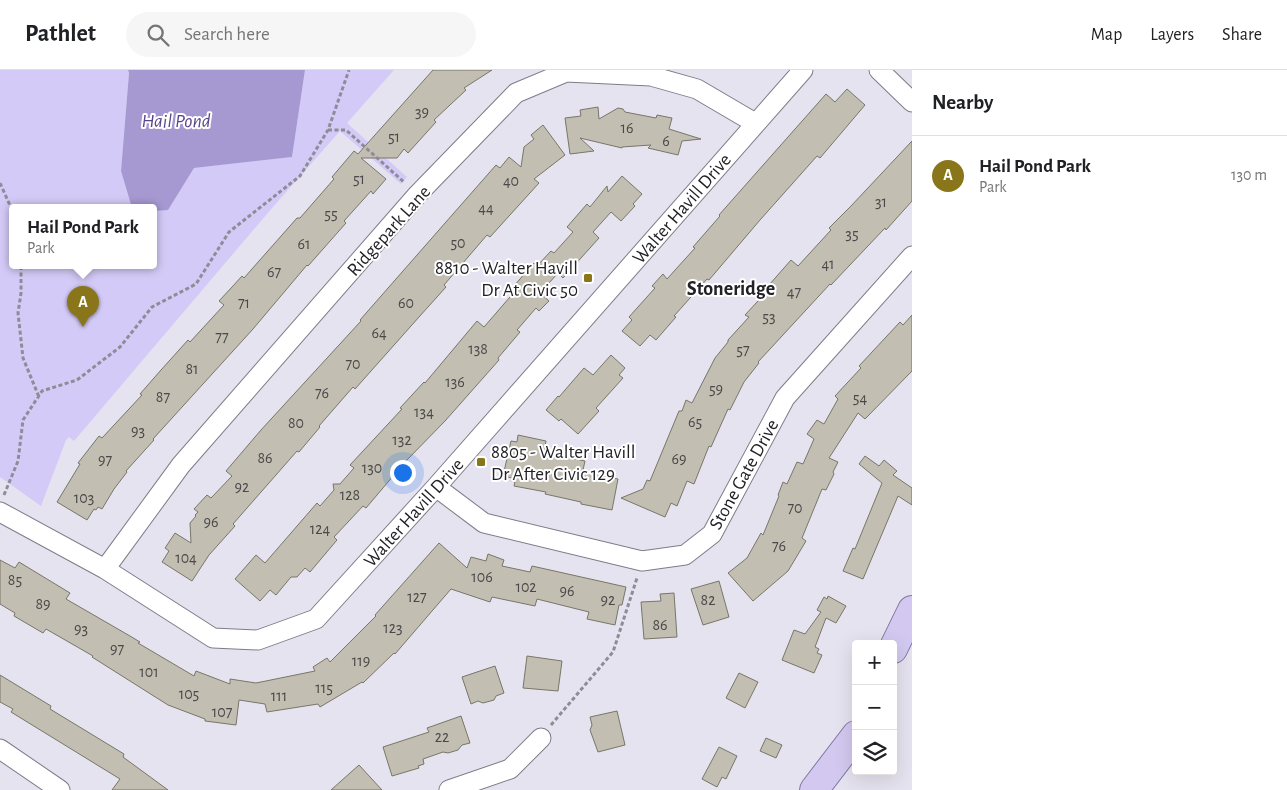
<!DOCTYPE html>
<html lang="en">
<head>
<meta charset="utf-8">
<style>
	:root { --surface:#fff; --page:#f6f6f6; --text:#202124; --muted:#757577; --line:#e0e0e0; --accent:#8a761a }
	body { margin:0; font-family:"Alegreya Sans",sans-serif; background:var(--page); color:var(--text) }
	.controls { position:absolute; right:15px; bottom:15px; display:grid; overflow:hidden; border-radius:5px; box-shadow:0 5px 20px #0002 }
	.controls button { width:45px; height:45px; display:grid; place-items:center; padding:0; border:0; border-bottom:1px solid var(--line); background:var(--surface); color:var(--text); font:25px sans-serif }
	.you { position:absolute; left:402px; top:402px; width:18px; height:18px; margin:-12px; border:4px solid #fff; border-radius:50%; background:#1a73e8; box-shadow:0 0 0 8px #1a73e833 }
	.badge { display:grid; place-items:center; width:32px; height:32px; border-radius:50%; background:var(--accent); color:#fff; font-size:16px; font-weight:700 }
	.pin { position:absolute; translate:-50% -41px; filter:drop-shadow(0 1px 2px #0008) }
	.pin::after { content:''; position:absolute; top:26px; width:18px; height:15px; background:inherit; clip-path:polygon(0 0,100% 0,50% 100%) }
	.popup { position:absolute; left:9px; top:134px; width:148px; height:65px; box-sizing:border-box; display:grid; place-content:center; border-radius:5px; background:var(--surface); filter:drop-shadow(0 1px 4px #0005); font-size:16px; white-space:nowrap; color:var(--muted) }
	.popup b { font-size:19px; color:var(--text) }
	.popup::after { content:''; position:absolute; left:50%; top:100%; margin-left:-10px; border:10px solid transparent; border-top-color:var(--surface) }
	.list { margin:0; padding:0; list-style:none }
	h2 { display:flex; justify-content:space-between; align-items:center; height:65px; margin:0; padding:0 20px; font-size:21px }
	h2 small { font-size:16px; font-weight:400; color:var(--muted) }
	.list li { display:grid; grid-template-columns:32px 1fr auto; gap:15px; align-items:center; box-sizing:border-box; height:80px; padding:0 20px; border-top:1px solid var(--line) }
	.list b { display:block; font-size:19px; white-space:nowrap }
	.list p { margin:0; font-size:16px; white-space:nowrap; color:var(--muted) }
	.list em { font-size:16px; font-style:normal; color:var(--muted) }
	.icon { flex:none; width:28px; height:28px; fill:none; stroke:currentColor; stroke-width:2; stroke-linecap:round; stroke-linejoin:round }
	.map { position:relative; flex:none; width:912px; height:720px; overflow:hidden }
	header { display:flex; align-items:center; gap:30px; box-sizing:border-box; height:70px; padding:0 25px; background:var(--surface); border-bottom:1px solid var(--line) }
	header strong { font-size:24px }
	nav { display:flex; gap:28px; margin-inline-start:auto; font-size:18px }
	.search { width:350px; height:45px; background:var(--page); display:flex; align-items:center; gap:12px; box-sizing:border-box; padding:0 18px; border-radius:28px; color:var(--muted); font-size:19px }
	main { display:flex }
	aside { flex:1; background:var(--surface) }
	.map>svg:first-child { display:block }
</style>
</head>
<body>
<header>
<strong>Pathlet</strong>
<div class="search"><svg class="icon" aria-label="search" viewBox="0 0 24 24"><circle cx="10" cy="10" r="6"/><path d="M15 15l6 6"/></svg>Search here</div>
<nav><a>Map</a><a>Layers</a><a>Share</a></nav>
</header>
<main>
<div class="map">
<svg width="912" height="720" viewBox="0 0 912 720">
	<rect width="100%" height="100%" fill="#e6e3f0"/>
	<path fill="#d4caf7" d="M0 0H128L129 3 121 101 132 138H13V196H153V141L168 139 194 98 292 87 305 0H394L347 53 407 107 401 114 340 61 272 138 74 371 69 367 66 370 41 436 0 407Z"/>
	<path fill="#a698d1" d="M128 0H305L292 87 194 98 168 140 153 141V138H132L121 101 129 3Z"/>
	<path fill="#c2bfb2" stroke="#787569" d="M433 0H492L464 18 466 20 434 50 436 52 408 83 404 79 397 88H361L386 109 373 124 371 121 344 151 346 153 308 196 307 195 253 259 153 369 154 370 126 401 127 402 114 419 102 439 98 437 96 440 94 439 87 450 57 432 80 394 78 393 99 366 102 368 142 325 140 324 161 300 188 270 190 272 224 235 219 231 232 217 242 206 244 208 297 148H300L334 109 332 107 354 81 358 84Z
		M847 19 865 35 820 88 817 86 760 150 709 210 707 209 674 246 676 247 656 270 650 265 640 276 622 261 632 250 629 247 655 218 652 216 663 204 667 209 695 178 693 177 720 146 719 145 826 24 835 32Z
		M598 37 599 49 618 38 623 39 625 42 656 48 657 45 672 48 669 59 701 69 682 71 678 85 648 78 651 75 622 77V78L580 68 594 81 570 84 565 48 581 46 580 40Z
		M543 55 565 85 534 109 539 113 490 167 487 165 444 215 446 217 419 247 355 319 353 317 319 356 320 357 299 382 297 381 233 454 235 456 209 485 192 511 162 492 169 481 165 478 175 463 191 473 190 453 196 446 195 445 198 442 194 439 207 425 211 428 232 406 226 401 261 360 361 251 360 250 496 95 500 98 509 87 521 97 524 77 534 69 531 65Z
		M912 71V131L886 160 885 158 831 215 830 214 758 292 759 293 744 312 730 340 728 339 711 377 709 376 694 414 687 411 677 436 671 433 665 447 621 428 643 419 647 410 650 411 679 341H682L686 330 692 333 715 288 728 272V270L749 247 745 245 771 217 769 215 791 190 798 196 831 160 829 158 851 136Z
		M622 106 642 124 633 134 635 136 621 151 611 142 593 162 599 168 563 208 558 203 540 223 549 231 539 241 536 238 517 260 520 262 498 288 499 290 445 351 405 392 366 438 363 436 334 467 337 470 310 502 305 498 297 507H291L276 525 270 520 260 531 235 509 256 485 265 493 317 433 320 436 334 420 333 414H340L354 398 350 395 402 339 400 338 424 312 425 313 477 251 484 257 516 220 513 217 534 193 537 196 551 181 554 183 573 162 567 157 587 134 590 137 607 116 608 122Z
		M912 245V301L865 349 858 343 829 388 838 392 833 402 834 404 826 420 822 419 802 468 806 471 788 501 753 531 728 503 747 488 761 463 763 465 779 426 778 425 783 412 787 414 797 392 803 394 814 369 807 364 817 350 824 354 838 329 835 326 861 298 859 296 900 252 903 255Z
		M611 285 625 298 619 305 623 308 596 338 599 341 578 364 561 349 559 351 546 340 558 326 559 327 584 298 593 305Z
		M518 365 546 371 544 382 585 391 583 400 601 403V406L618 409 612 440 581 434V432L545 424 546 422 514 416 515 412 511 411 512 408 503 406 511 371 517 372Z
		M865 386 879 396 884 390 897 401 893 405 912 418V435L898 426 863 509 843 501 853 478 855 479 882 413 859 394Z
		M439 473 467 498 471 487 486 491 488 484 504 490 502 496 530 502 532 496 626 517 622 535H619L615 555 587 549 589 542 537 529 535 536 492 527 490 532 451 519 395 584 394 583 363 613 362 612 320 637 318 634 267 642 265 634 239 630 236 655 205 651V649L168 635 92 587 93 586 46 559 43 563 14 546 15 543 0 534V490L15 498 19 492 70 523 66 529 130 566 140 572 138 573 194 606 196 601 230 614V609L256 613 315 601 313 597 327 588 330 592 376 546 375 545Z
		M719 511 729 547 703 555 691 519Z
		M674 523 677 567 644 569 641 532 661 531 660 524Z
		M828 526 846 536 836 553 826 548 815 577 819 579 817 583 822 585 814 603 782 590 794 560 805 564 821 542 817 540 824 527 827 529Z
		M527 586 562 591 558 621 523 618Z
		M495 596 504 623 496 626 494 630 483 633 478 631 471 634 462 607Z
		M739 603 758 612 745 638 726 628Z
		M0 605 51 636 50 639 124 684 123 687 168 720H112L120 709 11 642 13 639 0 632Z
		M617 641 625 675 598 682 590 660 592 655 590 647Z
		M461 646 470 673 462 675 458 680 448 683 443 682 423 689 424 694 418 696 419 698 392 706 383 677 429 662 427 658Z
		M766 668 782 675 776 688 760 681Z
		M719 677 737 686 726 709 722 707 717 717 702 709Z
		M359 695 382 720H331Z"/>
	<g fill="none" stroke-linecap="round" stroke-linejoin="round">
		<defs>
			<path id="street" d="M879 0 912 32
				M436 417 484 453 642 491 685 485 712 464 785 328 912 186
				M0 442 105 499 213 568 258 570 316 549 436 417 803 0
				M105 499 181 395 418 124 516 23 566 2 651 6 697 19 755 53
				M0 679 60 720
				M449 720 510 699 541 668"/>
			<path id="primary" d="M893 579 912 540
				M814 720 856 665"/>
		</defs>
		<use href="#street" stroke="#7f7c88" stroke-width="21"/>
		<use href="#primary" stroke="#8277a3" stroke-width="30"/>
		<path stroke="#8e8c96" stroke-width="3" stroke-dasharray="4 2.5" stroke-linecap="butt" d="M328 60H346L405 113
			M0 113 13 142
			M21 196V223L18 243 23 288 39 327
			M4 425 18 391 23 350 42 321 77 310 120 277 152 237 196 214 229 162 300 106 328 60 349 0
			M551 655 613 582 637 508"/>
		<use href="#street" stroke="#fff" stroke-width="19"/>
		<use href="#primary" stroke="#d3c9f0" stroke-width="28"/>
	</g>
	<g fill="#8a761a" stroke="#fff" stroke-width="2">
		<rect x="583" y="203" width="10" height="10" rx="2.5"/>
		<rect x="476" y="387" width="10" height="10" rx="2.5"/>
	</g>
	<g text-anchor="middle" stroke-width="4" stroke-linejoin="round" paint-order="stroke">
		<g font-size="16" fill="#4a4849">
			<text x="422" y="47">39</text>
			<text x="627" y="63">16</text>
			<text x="394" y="72">51</text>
			<text x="666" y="76">6</text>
			<text x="359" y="114">51</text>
			<text x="511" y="116">40</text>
			<text x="881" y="137">31</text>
			<text x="486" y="143">44</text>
			<text x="331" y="149">55</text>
			<text x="852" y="169">35</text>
			<text x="458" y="178">50</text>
			<text x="304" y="179">61</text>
			<text x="828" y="199">41</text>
			<text x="274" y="207">67</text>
			<text x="794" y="227">47</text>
			<text x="244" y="238">71</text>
			<text x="406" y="238">60</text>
			<text x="769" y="252">53</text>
			<text x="379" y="268">64</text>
			<text x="222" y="272">77</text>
			<text x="478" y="284">138</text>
			<text x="743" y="285">57</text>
			<text x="353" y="299">70</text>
			<text x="192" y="304">81</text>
			<text x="455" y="317">136</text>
			<text x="716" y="324">59</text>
			<text x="322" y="328">76</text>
			<text x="163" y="332">87</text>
			<text x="860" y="333">54</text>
			<text x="424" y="347">134</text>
			<text x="695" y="357">65</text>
			<text x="296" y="358">80</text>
			<text x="138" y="366">93</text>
			<text x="402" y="375">132</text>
			<text x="265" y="393">86</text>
			<text x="679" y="394">69</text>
			<text x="105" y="395">97</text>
			<text x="372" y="403">130</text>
			<text x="242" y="422">92</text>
			<text x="350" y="430">128</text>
			<text x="84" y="433">103</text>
			<text x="795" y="443">70</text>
			<text x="211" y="457">96</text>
			<text x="320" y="464">124</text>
			<text x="779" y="481">76</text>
			<text x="186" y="493">104</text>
			<text x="482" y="512">106</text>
			<text x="15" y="515">85</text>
			<text x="526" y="522">102</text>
			<text x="567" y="526">96</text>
			<text x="417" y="532">127</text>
			<text x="608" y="535">92</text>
			<text x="708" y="535">82</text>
			<text x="43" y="539">89</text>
			<text x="660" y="560">86</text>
			<text x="393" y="563">123</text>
			<text x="81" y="564">93</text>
			<text x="117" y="584">97</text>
			<text x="361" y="596">119</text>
			<text x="149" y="607">101</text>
			<text x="324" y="623">115</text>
			<text x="189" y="629">105</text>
			<text x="279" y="631">111</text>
			<text x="222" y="647">107</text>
			<text x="442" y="672">22</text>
		</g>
		<g font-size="19" fill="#222126" stroke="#fff">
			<text transform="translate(681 138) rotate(-49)" y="7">Walter Havill Drive</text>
			<text transform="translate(388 160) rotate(-48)" y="7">Ridgepark Lane</text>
			<text transform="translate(743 404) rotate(-61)" y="7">Stone Gate Drive</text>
			<text transform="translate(413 442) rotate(-48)" y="7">Walter Havill Drive</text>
		</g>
		<g font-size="19" fill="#222126" stroke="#fff" text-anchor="end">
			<text x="578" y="204">8810 - Walter Havill<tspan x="578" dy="22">Dr At Civic 50</tspan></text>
			<text x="491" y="388" text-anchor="start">8805 - Walter Havill<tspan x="491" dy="22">Dr After Civic 129</tspan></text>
		</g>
		<g font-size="20" font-style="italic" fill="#5a458b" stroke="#fff">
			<text x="176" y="57">Hail Pond</text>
		</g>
		<g font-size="20" font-weight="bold" fill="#222126" stroke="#fff">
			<text x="731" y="225">Stoneridge</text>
		</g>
	</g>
</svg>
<div class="controls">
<button>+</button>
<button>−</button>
<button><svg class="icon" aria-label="layers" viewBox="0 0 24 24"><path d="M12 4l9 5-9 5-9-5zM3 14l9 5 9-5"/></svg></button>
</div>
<div class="you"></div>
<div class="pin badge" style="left:83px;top:257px">A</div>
<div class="popup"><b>Hail Pond Park</b>Park</div>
</div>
<aside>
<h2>Nearby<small></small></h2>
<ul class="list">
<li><span class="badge">A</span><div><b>Hail Pond Park</b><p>Park</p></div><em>130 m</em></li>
</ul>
</aside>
</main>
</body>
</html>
